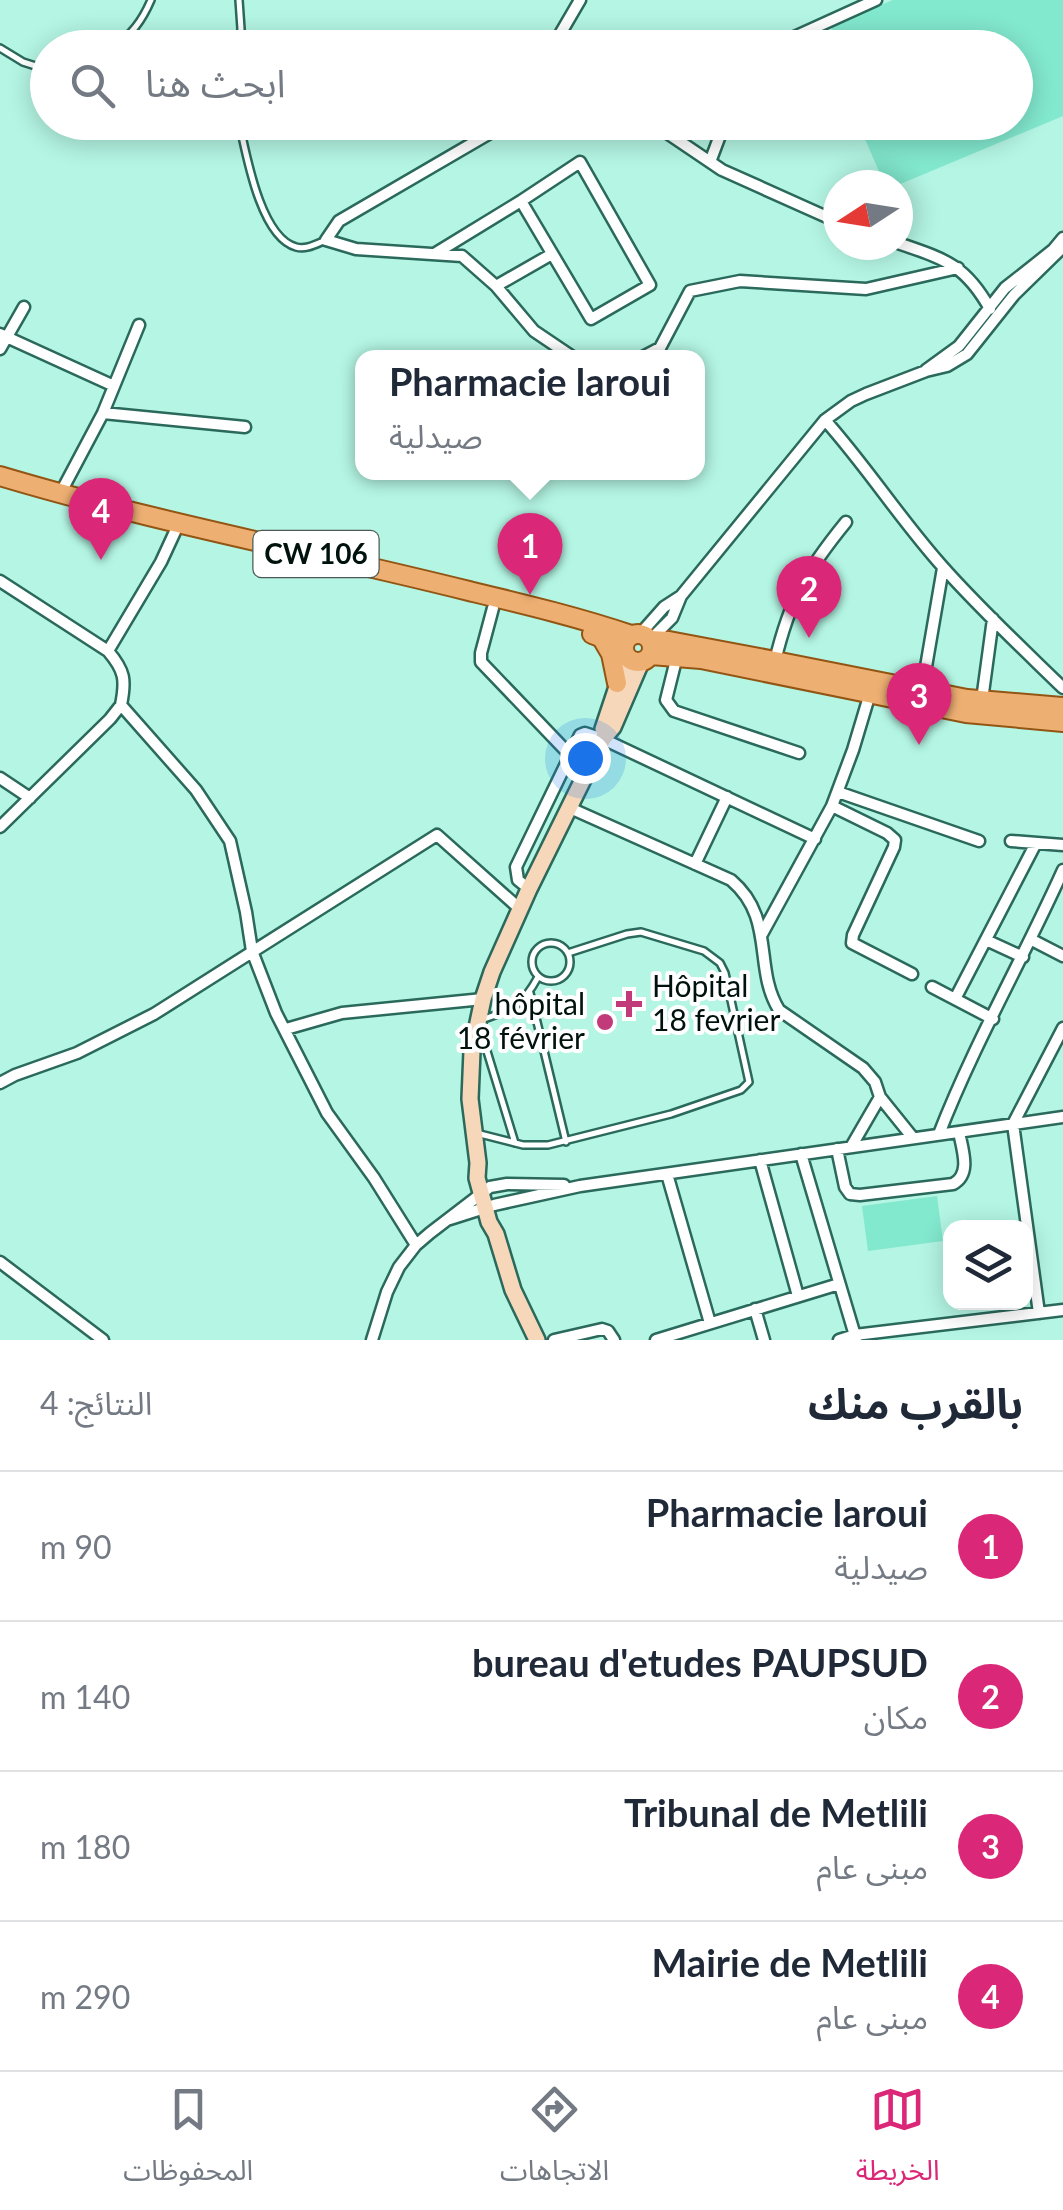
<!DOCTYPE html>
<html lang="ar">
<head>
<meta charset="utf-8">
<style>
	:root { --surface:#fff; --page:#f6f6f7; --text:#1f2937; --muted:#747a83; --line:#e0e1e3; --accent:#db2777 }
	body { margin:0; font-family:Lato,"Noto Sans Arabic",sans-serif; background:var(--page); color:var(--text); direction:rtl }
	.controls { position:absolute; right:30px; bottom:30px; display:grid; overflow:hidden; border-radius:20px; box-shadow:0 5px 25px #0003 }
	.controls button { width:90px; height:90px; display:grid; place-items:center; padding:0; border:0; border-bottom:2px solid var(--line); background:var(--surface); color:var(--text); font:50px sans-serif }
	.compass { position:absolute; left:823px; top:170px; width:90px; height:90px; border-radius:50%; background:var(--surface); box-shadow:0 5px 25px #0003; rotate:258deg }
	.you { position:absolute; left:585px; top:758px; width:35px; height:35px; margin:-25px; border:8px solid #fff; border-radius:50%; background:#1a73e8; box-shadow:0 0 0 15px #1a73e833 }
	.badge { display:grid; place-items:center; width:65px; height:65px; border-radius:50%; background:var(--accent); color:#fff; font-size:32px; font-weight:700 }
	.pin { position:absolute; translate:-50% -82px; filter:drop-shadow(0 2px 5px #0008) }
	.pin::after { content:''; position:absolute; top:52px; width:35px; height:30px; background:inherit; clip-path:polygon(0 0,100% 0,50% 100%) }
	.popup { position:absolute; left:355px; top:350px; width:350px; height:130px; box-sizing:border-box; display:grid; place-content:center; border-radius:20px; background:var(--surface); filter:drop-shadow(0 2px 8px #0005); font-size:32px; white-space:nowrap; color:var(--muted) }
	.popup b { font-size:38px; color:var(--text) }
	.popup::after { content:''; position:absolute; left:50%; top:100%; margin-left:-20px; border:20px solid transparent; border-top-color:var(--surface) }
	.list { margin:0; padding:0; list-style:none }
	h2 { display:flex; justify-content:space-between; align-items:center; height:130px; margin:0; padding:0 40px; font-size:42px }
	h2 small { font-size:32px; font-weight:400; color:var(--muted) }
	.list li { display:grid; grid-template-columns:65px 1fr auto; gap:30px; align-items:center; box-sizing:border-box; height:150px; padding:0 40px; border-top:2px solid var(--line) }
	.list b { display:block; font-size:38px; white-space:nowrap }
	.list p { margin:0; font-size:32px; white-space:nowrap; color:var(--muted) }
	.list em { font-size:32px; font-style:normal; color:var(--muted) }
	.icon { flex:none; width:55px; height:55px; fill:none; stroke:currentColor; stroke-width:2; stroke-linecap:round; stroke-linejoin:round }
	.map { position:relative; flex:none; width:1063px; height:1340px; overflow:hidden; direction:ltr }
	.search { position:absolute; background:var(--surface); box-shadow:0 5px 25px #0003; left:30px; right:30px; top:30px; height:110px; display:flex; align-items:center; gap:25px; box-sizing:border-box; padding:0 35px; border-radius:55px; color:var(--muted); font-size:38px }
	.sheet { height:730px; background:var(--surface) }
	nav { display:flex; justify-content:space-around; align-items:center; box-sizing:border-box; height:140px; border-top:2px solid var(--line); background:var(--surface); font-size:28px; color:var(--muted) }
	nav a { display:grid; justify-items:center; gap:5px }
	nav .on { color:var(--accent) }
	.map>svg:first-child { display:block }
</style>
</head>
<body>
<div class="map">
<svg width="1063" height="1340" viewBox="0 0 1063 1340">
	<rect width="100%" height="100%" fill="#b4f5e3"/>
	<path fill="#82e8ce" d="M893 0H1063V116L898 185H885L858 123 1016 122V48L825 47 822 41 835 37 831 26Z
		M937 1196 943 1241 868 1251 862 1206Z"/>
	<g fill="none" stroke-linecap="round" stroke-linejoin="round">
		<defs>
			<path id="service" d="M0 48 23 62 48 70
				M113 48C132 34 142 21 151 0
				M238 48 241 29 239 0
				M239 122C246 153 260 237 296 247 306 250 316 244 326 240
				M532 962a19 19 0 1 1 38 0a19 19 0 1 1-38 0Z
				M530 993 566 1142
				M484 1019C513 1009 523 1005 538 977
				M482 1035 515 1143
				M480 1134 523 1145H548L671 1114 741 1090 749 1082 725 973 720 963 704 951 641 932 627 934 568 953"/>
			<path id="minor" d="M552 48 580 0
				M770 48 876 0
				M509 122 339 221 326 240 356 249 462 256 496 286 534 331 574 358
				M651 122 722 170 838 222
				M710 162 725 122
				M898 243C944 259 965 264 990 309
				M436 253 521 201 580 162 650 285 591 319 521 201
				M496 286 552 254
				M0 334 114 386
				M0 349 24 307
				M641 358 660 348 690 291 740 281 866 289 958 268
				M926 370 959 346 1005 288 1053 250 1063 238
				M103 413 245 427
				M825 420C867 467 900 519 942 566 980 609 1022 648 1063 688
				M60 494 103 413 139 325
				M0 581 108 651C125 671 126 680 121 705L196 790 230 841 246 912 252 951 276 1013 327 1113 374 1178 416 1245
				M493 608 481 653V662L570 755
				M641 633 664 607 681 596
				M651 639 672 618 681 596 825 420 851 401 866 394 926 371 947 366 967 354 1014 295 1063 247
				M108 651 161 562 179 523
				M677 656 666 700 674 711 799 753
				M775 661C790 599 806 571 846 522
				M922 690 943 568
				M982 700 993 619
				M0 778 30 798
				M838 792 979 841
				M832 806 887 833 895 840 894 847 853 935 852 943 912 974
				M570 808 731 880C776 918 753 968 779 1010L863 1068 875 1082 880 1097 913 1138
				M0 827 110 719 121 705
				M1011 841 1063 845
				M695 864 727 797
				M529 889 518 880 516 867 580 735 585 733 603 739 815 839
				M762 934 832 806 853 750 871 690
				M986 940 1023 957
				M1032 940 1063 956
				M932 987 993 1019
				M955 999 1036 843
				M286 1029 342 1013 483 999
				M0 1083 15 1075 77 1053 154 1014 437 835 520 909
				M939 1134C974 1044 1023 959 1063 870
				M851 1147 880 1097
				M837 1149 845 1187 850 1194 860 1195 953 1184C972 1174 962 1149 959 1132
				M801 1154 856 1339
				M760 1160 798 1296
				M667 1174 710 1323
				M450 1219 494 1205 580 1186 1063 1117
				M0 1262 103 1340
				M755 1309 764 1340
				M1039 1313 1013 1124 1063 1028
				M372 1340 387 1292 399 1267 416 1245 430 1233 490 1187 507 1184 564 1185
				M554 1340 602 1329 608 1331 614 1340
				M656 1340 839 1284
				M839 1340 855 1335 1063 1310"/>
			<path id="secondary" d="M603 729 627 657
				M537 1340 513 1290 496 1234 489 1222 477 1178 478 1163 470 1099 472 1051 483 999 492 972 529 889 603 739 613 727 641 662"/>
			<path id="primary" d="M0 476C154 522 313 552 469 591 523 604 578 617 631 635
				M624 648a14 14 0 1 1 28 0a14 14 0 1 1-28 0Z
				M592 634 624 646
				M601 637 611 654 617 683
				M650 640 669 641 775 661 967 699 1063 707
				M651 655 701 659 966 713 1063 722"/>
		</defs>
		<use href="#service" stroke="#2a695b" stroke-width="10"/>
		<use href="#minor" stroke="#2a695b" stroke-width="15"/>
		<use href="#secondary" stroke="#2a695b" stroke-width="20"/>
		<use href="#primary" stroke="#935513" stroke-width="22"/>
		<use href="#service" stroke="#fff" stroke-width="5"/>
		<use href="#minor" stroke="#fff" stroke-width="10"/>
		<use href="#secondary" stroke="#f6d7b9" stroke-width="15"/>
		<use href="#primary" stroke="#eeaf73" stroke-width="18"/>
	</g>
	<g fill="#c13a79" stroke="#fff" stroke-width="4">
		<path d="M624 989h10v10h10v10h-10v10h-10v-10h-10v-10h10z"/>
		<circle cx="605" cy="1022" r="10"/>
	</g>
	<g text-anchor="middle" stroke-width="8" stroke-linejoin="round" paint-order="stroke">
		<rect fill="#fff" stroke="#4c5956" stroke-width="2.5" x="253.5" y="531" width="125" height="46" rx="8"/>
		<g font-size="28" font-weight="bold" fill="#00120d">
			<text x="316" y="564">CW 106</text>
		</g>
		<g font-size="30" fill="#00120d" stroke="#fff" text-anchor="start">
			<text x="652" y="997">Hôpital<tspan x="652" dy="34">18 fevrier</tspan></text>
			<text x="585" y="1015" text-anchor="end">hôpital<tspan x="585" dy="34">18 février</tspan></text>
		</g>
	</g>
</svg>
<div class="controls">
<button><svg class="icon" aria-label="layers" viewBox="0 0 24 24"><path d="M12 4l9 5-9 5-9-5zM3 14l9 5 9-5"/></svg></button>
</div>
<svg class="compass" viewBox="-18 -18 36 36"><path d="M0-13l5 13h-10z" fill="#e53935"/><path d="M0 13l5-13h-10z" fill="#747a83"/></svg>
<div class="you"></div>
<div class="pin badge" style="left:530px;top:595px">1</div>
<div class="popup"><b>Pharmacie laroui</b>صيدلية</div>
<div class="pin badge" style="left:809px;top:638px">2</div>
<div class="pin badge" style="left:919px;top:745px">3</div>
<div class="pin badge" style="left:101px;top:560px">4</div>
<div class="search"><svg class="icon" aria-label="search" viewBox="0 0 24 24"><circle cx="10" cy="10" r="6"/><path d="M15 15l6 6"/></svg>ابحث هنا</div>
</div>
<section class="sheet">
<h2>بالقرب منك<small>النتائج: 4</small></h2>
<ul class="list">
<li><span class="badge">1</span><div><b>Pharmacie laroui</b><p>صيدلية</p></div><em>90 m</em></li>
<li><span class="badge">2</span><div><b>bureau d'etudes PAUPSUD</b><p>مكان</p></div><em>140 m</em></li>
<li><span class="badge">3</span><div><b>Tribunal de Metlili</b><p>مبنى عام</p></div><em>180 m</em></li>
<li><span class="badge">4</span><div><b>Mairie de Metlili</b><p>مبنى عام</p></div><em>290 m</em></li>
</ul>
</section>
<nav>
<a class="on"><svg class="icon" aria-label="map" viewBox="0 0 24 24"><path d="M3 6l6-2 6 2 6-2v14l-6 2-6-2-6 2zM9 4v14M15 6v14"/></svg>الخريطة</a>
<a><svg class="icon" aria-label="directions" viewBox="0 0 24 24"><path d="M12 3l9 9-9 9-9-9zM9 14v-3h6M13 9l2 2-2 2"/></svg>الاتجاهات</a>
<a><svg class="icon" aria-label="saved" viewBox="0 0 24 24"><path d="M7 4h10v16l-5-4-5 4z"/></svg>المحفوظات</a>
</nav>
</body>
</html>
